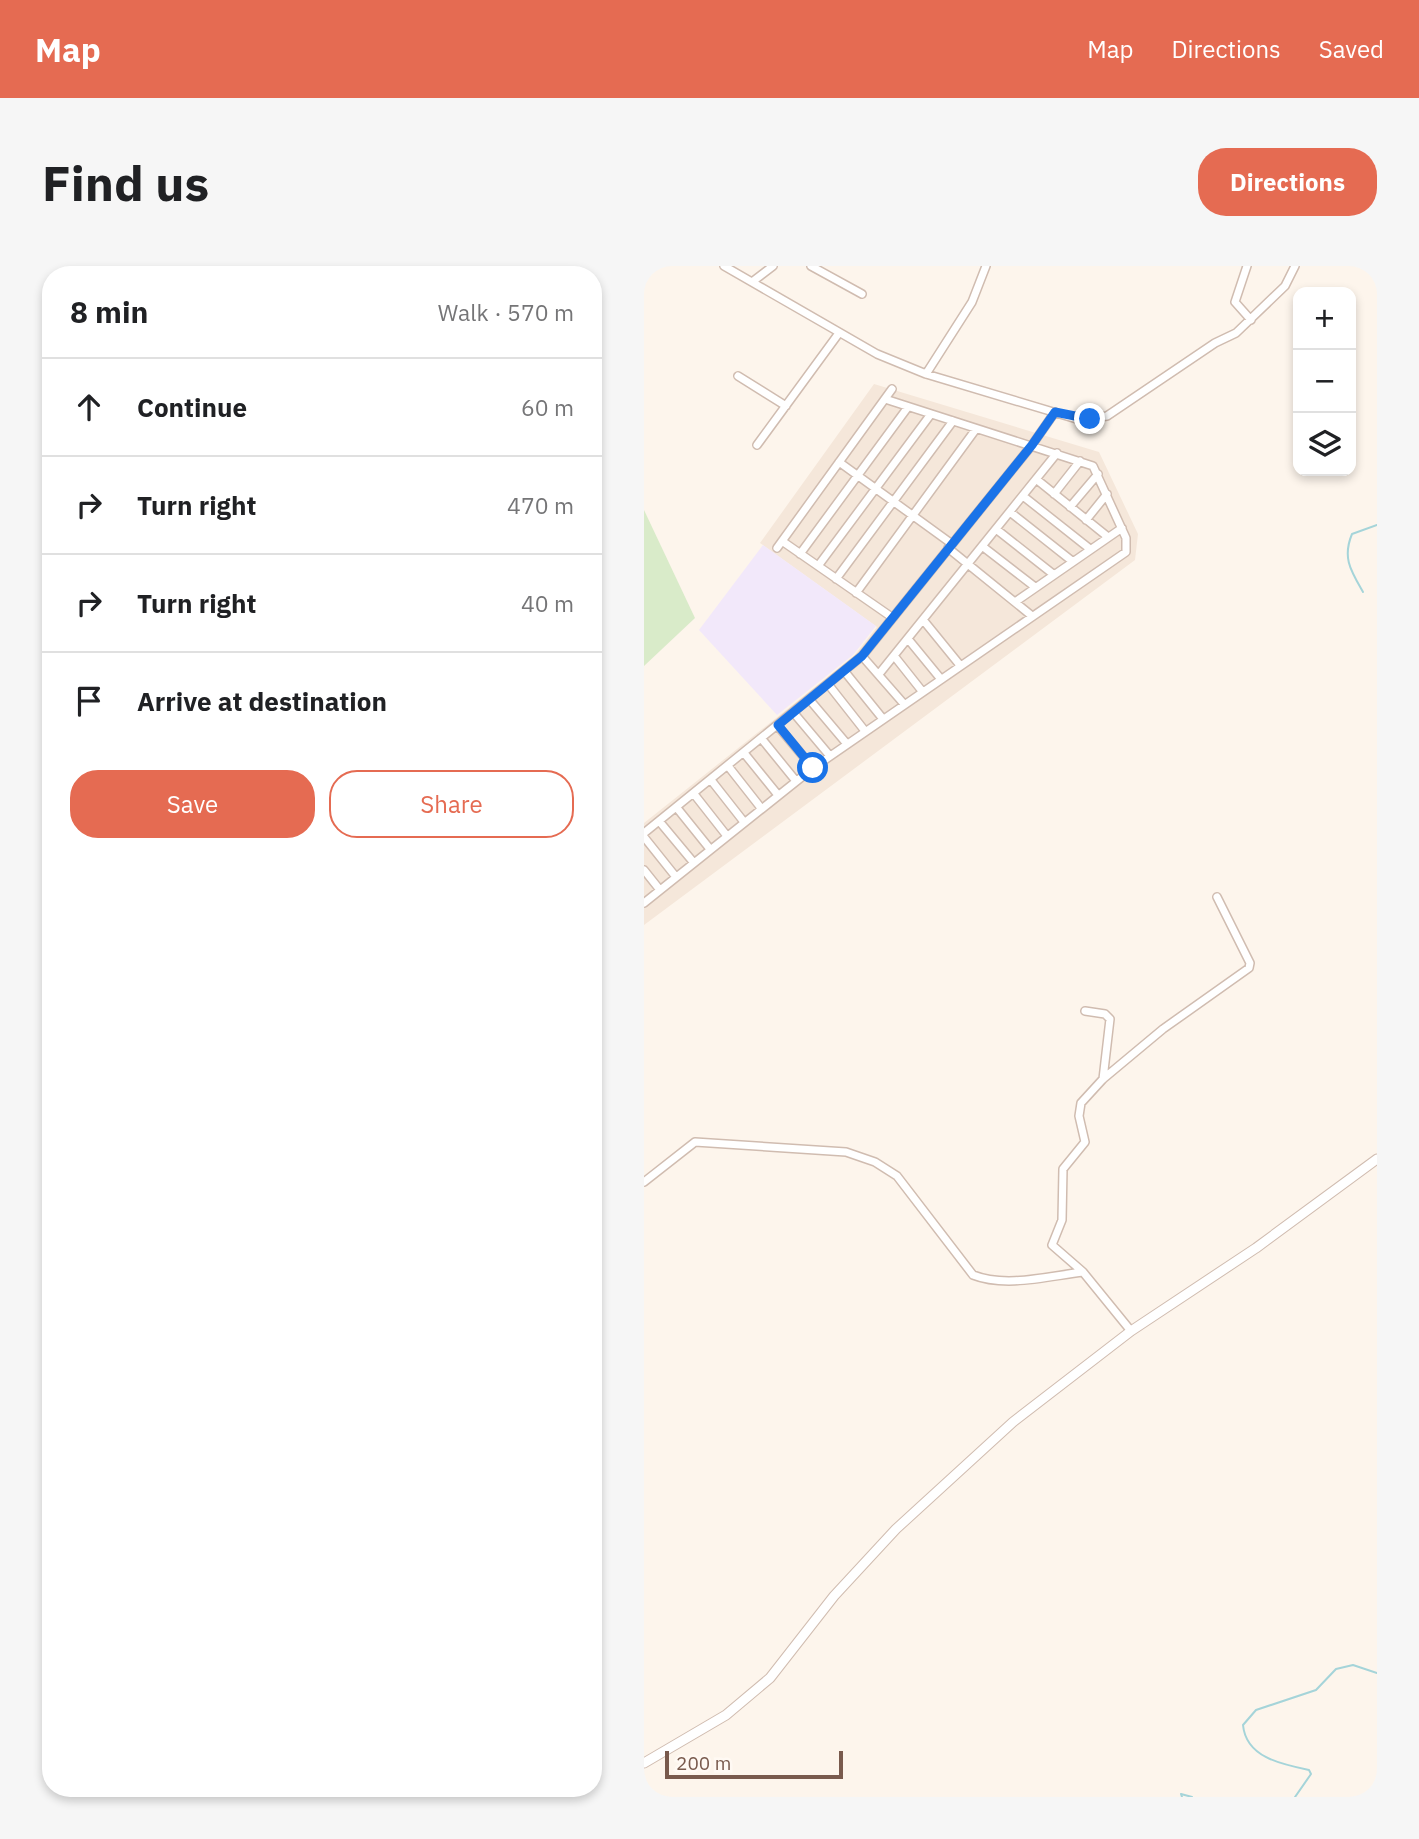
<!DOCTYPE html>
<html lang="en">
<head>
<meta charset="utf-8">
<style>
	:root { --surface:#fff; --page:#f6f6f6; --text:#202124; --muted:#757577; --line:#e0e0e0; --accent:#e56b52 }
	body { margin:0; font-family:"IBM Plex Sans",sans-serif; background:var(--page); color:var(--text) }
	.controls { position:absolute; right:21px; top:21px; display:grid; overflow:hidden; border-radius:14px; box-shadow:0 4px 10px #0003 }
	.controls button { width:63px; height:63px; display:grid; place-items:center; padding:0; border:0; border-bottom:2px solid var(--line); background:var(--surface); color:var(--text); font:35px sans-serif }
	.scale { position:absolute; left:21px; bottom:18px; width:178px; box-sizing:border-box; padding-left:7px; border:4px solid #795a4d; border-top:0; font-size:19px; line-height:24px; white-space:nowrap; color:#795a4d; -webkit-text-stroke:5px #fff9f3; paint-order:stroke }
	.stop { position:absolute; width:21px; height:21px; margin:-16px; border:5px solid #1a73e8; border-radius:50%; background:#fff }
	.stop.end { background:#1a73e8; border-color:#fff; box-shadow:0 2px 7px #0008 }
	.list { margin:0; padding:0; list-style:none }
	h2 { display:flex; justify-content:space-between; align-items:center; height:91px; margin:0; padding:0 28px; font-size:30px }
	h2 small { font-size:23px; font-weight:400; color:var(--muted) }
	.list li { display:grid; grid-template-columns:46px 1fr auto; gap:21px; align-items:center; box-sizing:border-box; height:98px; padding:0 28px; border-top:2px solid var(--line) }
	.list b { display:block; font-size:26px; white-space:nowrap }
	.list em { font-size:23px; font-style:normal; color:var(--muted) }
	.actions { display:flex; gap:14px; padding:21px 28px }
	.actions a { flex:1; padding:16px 0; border:2px solid var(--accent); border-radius:28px; text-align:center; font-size:24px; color:var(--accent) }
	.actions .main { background:var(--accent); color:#fff }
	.icon { flex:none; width:38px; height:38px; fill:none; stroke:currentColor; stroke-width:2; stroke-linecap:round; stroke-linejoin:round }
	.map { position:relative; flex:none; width:733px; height:1531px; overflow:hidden; border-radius:28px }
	header { display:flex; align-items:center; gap:42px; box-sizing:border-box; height:98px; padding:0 35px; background:var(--accent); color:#fff }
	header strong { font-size:33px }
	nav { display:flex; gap:38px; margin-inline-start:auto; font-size:24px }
	.intro { display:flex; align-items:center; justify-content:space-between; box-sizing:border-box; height:168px; padding:0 42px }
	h1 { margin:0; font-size:49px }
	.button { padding:18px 32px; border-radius:28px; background:var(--accent); color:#fff; font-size:24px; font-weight:700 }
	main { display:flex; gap:42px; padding:0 42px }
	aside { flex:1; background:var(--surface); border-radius:28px; box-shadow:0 4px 10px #0003 }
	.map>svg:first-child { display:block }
</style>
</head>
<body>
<header>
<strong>Map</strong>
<nav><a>Map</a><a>Directions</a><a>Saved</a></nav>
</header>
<div class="intro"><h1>Find us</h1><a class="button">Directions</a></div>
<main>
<aside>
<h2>8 min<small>Walk · 570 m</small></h2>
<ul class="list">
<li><svg class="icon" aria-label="ahead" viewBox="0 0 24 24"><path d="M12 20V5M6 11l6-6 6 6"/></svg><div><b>Continue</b></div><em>60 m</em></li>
<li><svg class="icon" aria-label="right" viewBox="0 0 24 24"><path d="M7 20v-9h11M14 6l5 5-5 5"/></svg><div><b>Turn right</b></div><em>470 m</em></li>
<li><svg class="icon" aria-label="right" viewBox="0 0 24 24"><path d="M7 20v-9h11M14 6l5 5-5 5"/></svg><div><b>Turn right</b></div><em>40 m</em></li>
<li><svg class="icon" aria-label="arrive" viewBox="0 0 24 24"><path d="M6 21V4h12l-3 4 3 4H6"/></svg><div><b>Arrive at destination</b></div></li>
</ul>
<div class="actions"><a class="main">Save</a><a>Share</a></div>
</aside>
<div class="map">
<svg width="733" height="1531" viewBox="0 0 733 1531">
	<rect width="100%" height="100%" fill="#fdf5ec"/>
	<path fill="#f5e7da" d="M230 118 455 186 494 268 491 294 0 659V557L210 390 233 361 116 277Z"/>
	<path fill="#f2e8fa" d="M119 279 232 360 209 389 133 449 55 364Z"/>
	<path fill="#d9ebc9" d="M0 244 51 352 0 400Z"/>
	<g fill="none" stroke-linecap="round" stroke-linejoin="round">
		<path stroke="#a5d4d9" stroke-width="2" d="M719 326C707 305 698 292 708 268L733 259
			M538 1531 537 1528 548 1531
			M651 1531 667 1508 665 1504C636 1498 602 1491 599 1459L612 1444 672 1424 692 1403 709 1399 733 1407"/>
		<defs>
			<path id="minor" d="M80 0 233 88 282 108 436 154 463 150 571 77 592 67 641 20 651 0
				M167 0 218 28
				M603 0 591 36 607 54
				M108 16 129 0
				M282 108 328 36 342 0
				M94 110 142 140
				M113 179 195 67
				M195 196 308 278
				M392 213 464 271
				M410 228 436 195
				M379 230 446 283
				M426 241 454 208
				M366 246 428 295
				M442 254 463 228
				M352 263 409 308
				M138 275 249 352
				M338 280 391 321
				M133 282 248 123
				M304 282 388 350
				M156 288 264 141
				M174 300 287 148
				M192 313 309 155
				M212 327 332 163
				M371 336 478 262
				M280 355 315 398
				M264 373 296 412
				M218 390 260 438
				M251 391 278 425
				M201 406 239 453
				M235 408 413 187
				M184 418 221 465
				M165 433 203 478
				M149 446 186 490
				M133 459 169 502
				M117 472 152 515
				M100 487 134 529
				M84 500 117 542
				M67 514 100 556
				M50 528 83 570
				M33 542 66 583
				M15 555 50 597
				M0 567 218 390 388 179 411 146
				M0 571 32 611
				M0 604 16 624
				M0 637 169 502 482 286V272L449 200 241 133
				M441 745 461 748 466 753 459 813
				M0 916 51 876 202 886 231 896 253 910 329 1009C362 1022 405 1010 439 1006L487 1065
				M439 1006 408 979 418 954 419 903 441 876 435 850 437 837 459 813 519 763 605 702 606 697 573 631"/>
			<path id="tertiary" d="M0 1497 82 1449 126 1412 190 1330 252 1263 369 1156 487 1065 612 982 733 893"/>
		</defs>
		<use href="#minor" stroke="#d0bcb0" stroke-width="10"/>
		<use href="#tertiary" stroke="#d0bcb0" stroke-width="11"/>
		<use href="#minor" stroke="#fff" stroke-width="7"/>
		<use href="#tertiary" stroke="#fff" stroke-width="9"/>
	</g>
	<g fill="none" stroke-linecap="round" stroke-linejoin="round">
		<path stroke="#1a73e8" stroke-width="9" d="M169 502 134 459 218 390 388 179 411 146 446 153"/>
	</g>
</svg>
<div class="controls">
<button>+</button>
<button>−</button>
<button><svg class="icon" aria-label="layers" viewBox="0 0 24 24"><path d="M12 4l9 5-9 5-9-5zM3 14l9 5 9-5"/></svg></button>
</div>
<div class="scale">200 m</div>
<div class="stop" style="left:169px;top:502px"></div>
<div class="stop end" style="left:446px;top:153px"></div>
</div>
</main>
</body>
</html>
